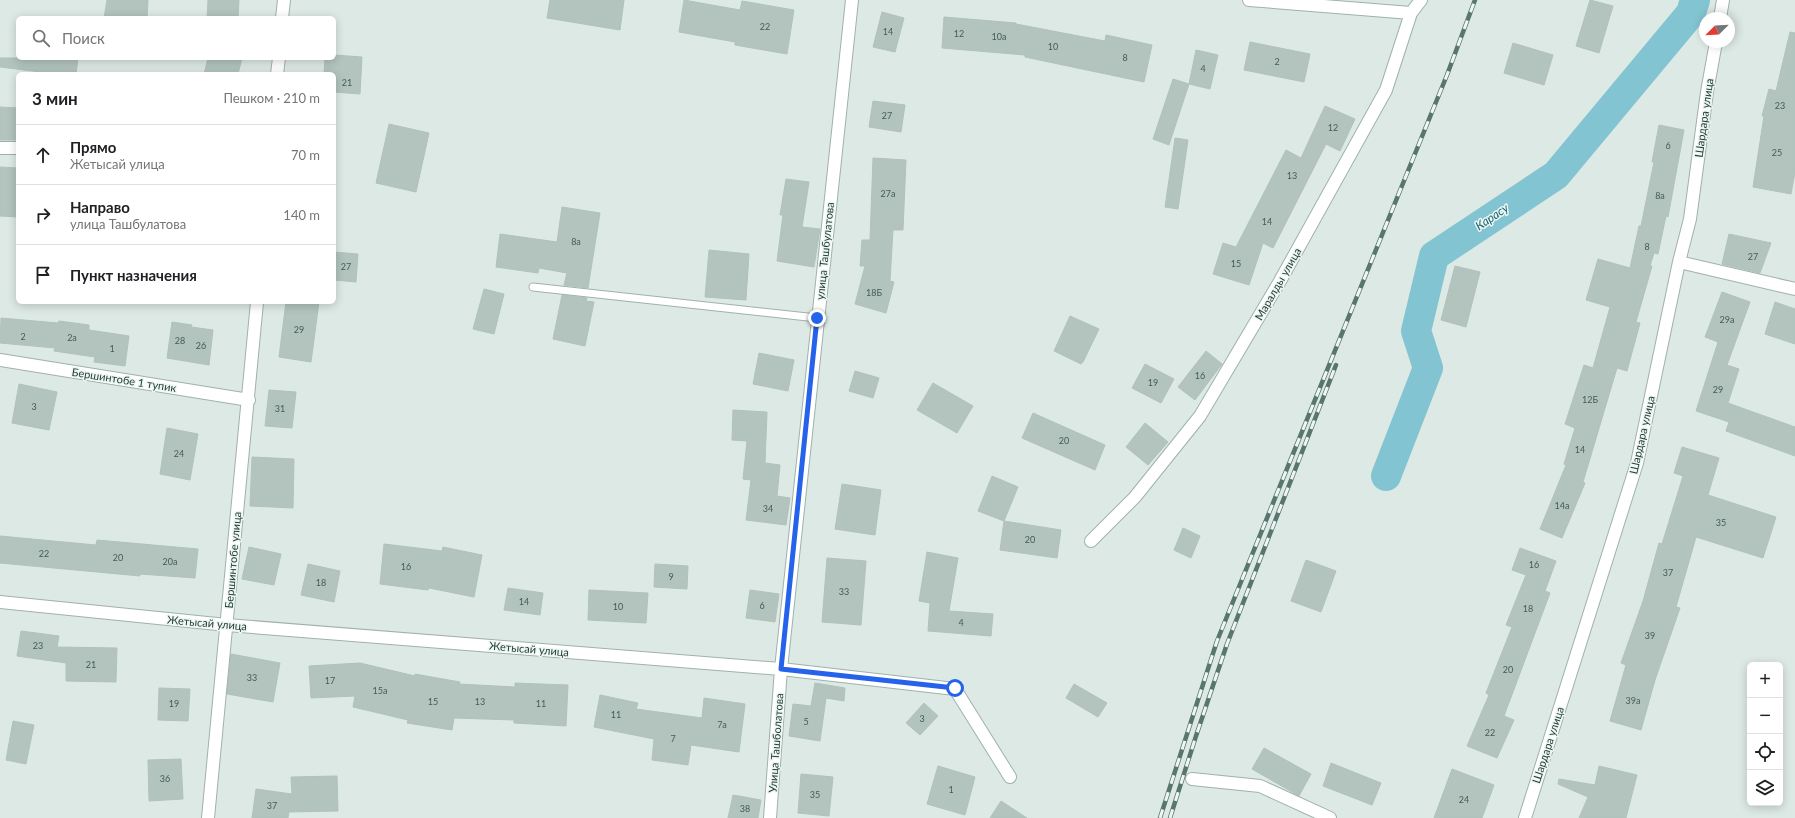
<!DOCTYPE html>
<html lang="ru">
<head>
<meta charset="utf-8">
<style>
	:root { --surface:#fff; --page:#f2f2f2; --text:#202124; --muted:#757577; --line:#e0e0e0 }
	body { margin:0; font-family:Lato,sans-serif; background:var(--page); color:var(--text) }
	.controls { position:absolute; right:12px; bottom:12px; display:grid; overflow:hidden; border-radius:6px; box-shadow:0 2px 10px #0003 }
	.controls button { width:36px; height:36px; display:grid; place-items:center; padding:0; border:0; border-bottom:1px solid var(--line); background:var(--surface); color:var(--text); font:20px sans-serif }
	.compass { position:absolute; left:1699px; top:12px; width:36px; height:36px; border-radius:50%; background:var(--surface); box-shadow:0 2px 10px #0003; rotate:246deg }
	.stop { position:absolute; width:12px; height:12px; margin:-9px; border:3px solid #2563eb; border-radius:50%; background:#fff }
	.stop.end { background:#2563eb; border-color:#fff; box-shadow:0 1px 4px #0008 }
	.list { margin:0; padding:0; list-style:none }
	h2 { display:flex; justify-content:space-between; align-items:center; height:52px; margin:0; padding:0 16px; font-size:17px }
	h2 small { font-size:13px; font-weight:400; color:var(--muted) }
	.list li { display:grid; grid-template-columns:26px 1fr auto; gap:12px; align-items:center; box-sizing:border-box; height:60px; padding:0 16px; border-top:1px solid var(--line) }
	.list b { display:block; font-size:15px; white-space:nowrap }
	.list p { margin:0; font-size:13px; white-space:nowrap; color:var(--muted) }
	.list em { font-size:13px; font-style:normal; color:var(--muted) }
	.icon { flex:none; width:22px; height:22px; fill:none; stroke:currentColor; stroke-width:2; stroke-linecap:round; stroke-linejoin:round }
	.map { position:relative; flex:none; width:1795px; height:818px; overflow:hidden }
	.search { position:absolute; background:var(--surface); box-shadow:0 2px 10px #0003; left:16px; top:16px; width:320px; height:44px; display:flex; align-items:center; gap:10px; box-sizing:border-box; padding:0 14px; border-radius:6px; color:var(--muted); font-size:15px }
	.panel { position:absolute; background:var(--surface); box-shadow:0 2px 10px #0003; left:16px; top:72px; width:320px; height:232px; border-radius:6px }
	.map>svg:first-child { display:block }
</style>
</head>
<body>
<div class="map">
<svg width="1795" height="818" viewBox="0 0 1795 818">
	<rect width="100%" height="100%" fill="#dde9e4"/>
	<g fill="none" stroke-linecap="round" stroke-linejoin="round">
		<path stroke="#82c4d1" stroke-width="30" d="M1386 476 1428 368 1416 331 1434 256 1556 175 1691 13 1695 0"/>
	</g>
	<path fill="#b2c4bd" stroke="#afc3bb" d="M107 0H148L147 18H104Z
		M208 0H239L238 18H207Z
		M550 0H624L620 30 547 18Z
		M684 0 740 10 742 1 794 10 787 54 735 45V42L679 32Z
		M1590 0 1613 6 1599 53 1576 46Z
		M882 12 904 18 895 52 873 47Z
		M944 17 1016 23V24L1105 41 1106 35 1152 45 1144 82 1025 57V55L942 48Z
		M1790 32 1795 33V172L1791 194 1753 187 1764 116H1762L1769 89 1776 91Z
		M1250 42 1310 54 1304 82 1244 70Z
		M1513 43 1553 55 1544 85 1504 73Z
		M1196 50 1218 55 1210 89 1189 84Z
		M334 55 362 57 360 94 334 92V74H324L325 58H334Z
		M0 58H78L76 74H57L0 67Z
		M208 58H242L238 74H204Z
		M1173 79 1189 84 1169 145 1153 139Z
		M873 101 905 105 901 132 869 127Z
		M1325 106 1355 119 1340 151 1326 144 1273 248 1263 243 1249 285 1213 274 1223 243 1236 247 1286 150 1301 158Z
		M0 107 18 108V140H0Z
		M389 124 429 133 416 192 376 183Z
		M1659 125 1684 130 1668 217 1666 216 1658 254 1654 253 1650 266H1652L1636 322 1640 323 1627 371 1617 368 1583 482 1585 483 1562 538 1540 529 1566 465 1564 464 1575 428 1565 424 1584 365 1593 368 1610 307 1586 300 1598 259 1630 268 1639 226H1641L1654 162H1652Z
		M1175 138 1188 140 1178 209 1165 207Z
		M873 158 906 160 903 230H893L890 281 894 282 886 313 855 304 865 266H860L862 240H870Z
		M0 167 18 168V217L0 216Z
		M786 179 809 182 802 227 820 229 814 267 777 261 783 215H780Z
		M562 207 600 213 588 288 564 285 567 273 539 268 538 273 496 267 500 234 557 242Z
		M1729 234 1771 243 1760 273 1722 264Z
		M709 250 749 254 746 300 705 297Z
		M334 252 358 254 356 282 334 280Z
		M1455 266 1480 272 1466 327 1441 320Z
		M484 289 504 294 494 334 473 329Z
		M1722 292 1750 302 1727 365 1739 369 1728 403 1795 427V456L1726 431 1729 422 1696 411 1718 342 1705 337Z
		M562 295 587 298 586 301 594 302 585 346 553 339Z
		M286 302H319L311 362 279 357Z
		M1775 302 1795 309V344L1765 334Z
		M1070 316 1099 329 1083 362 1081 364 1054 351Z
		M1 318 58 323 59 321 89 325V330L129 336 125 366 94 362 95 357 54 351 55 348 0 343Z
		M172 322 192 325 191 327 213 330 209 365 167 358Z
		M1206 351 1222 364 1195 400 1178 387Z
		M759 353 794 360 788 391 753 384Z
		M1145 364 1174 379 1161 403 1132 388Z
		M855 371 879 378 873 398 849 391Z
		M933 383 973 406 957 433 917 410Z
		M19 384 57 392 49 430 12 423Z
		M269 390 296 392 292 428 265 426Z
		M733 410 767 412 765 463 780 465 777 496 790 498 786 525 746 520 751 480 743 479 747 441 732 440Z
		M1033 413 1105 445 1095 470 1022 438Z
		M1145 423 1168 442 1148 465 1126 447Z
		M167 428 198 434 190 480 160 474Z
		M1682 447 1719 458 1708 495 1776 517 1763 558 1696 537 1676 607 1680 608 1655 680 1641 730 1610 721 1626 665 1621 663 1643 601 1659 543 1662 544 1683 476 1674 473Z
		M252 457 294 459 293 508 250 506Z
		M992 476 1018 487 1004 521 978 511Z
		M842 484 881 490 875 535 835 529Z
		M1004 521 1061 530 1057 558 1000 550Z
		M1183 528 1200 536 1191 558 1174 550Z
		M0 536 96 545 97 540 198 549 195 578 140 574V576L0 563Z
		M384 544 442 551 443 547 482 555 474 597 429 588 428 590 380 584Z
		M249 547 281 554 274 585 242 579Z
		M1520 548 1556 561 1545 591 1550 593 1504 716 1514 720 1497 758 1467 746 1489 695 1486 693 1512 627 1506 625 1526 575 1512 570Z
		M927 552 958 558 949 611 993 614 991 636 928 631 930 603 919 601Z
		M827 558 866 561 861 625 822 622Z
		M1306 560 1336 571 1321 612 1291 601Z
		M308 564 340 571 334 602 301 595Z
		M655 564 688 566 687 589 654 587Z
		M508 588 543 593 540 615 504 610Z
		M589 590 648 593 646 623 588 620Z
		M750 590 779 594 775 622 746 618Z
		M21 631 59 636 57 647 117 648 116 682 66 681V663L17 656Z
		M231 654 280 663 273 702 227 694Z
		M360 663 415 676V674L460 682 459 684 515 687V683L568 685 566 726 514 723V720L454 718 452 730 407 723 408 720 353 707 355 696 311 698 309 666Z
		M815 683 845 688 844 701 826 698 820 741 789 736 793 704 811 706Z
		M1074 684 1107 703 1098 717 1066 698Z
		M159 688 190 689 188 721 158 720Z
		M600 695 638 703 636 709 702 718 704 698 745 704 739 752 691 745 688 765 652 760 654 739 594 727Z
		M924 703 938 716 920 735 906 723Z
		M13 721 34 725 26 764 6 760Z
		M1264 748 1311 774 1299 796 1252 769Z
		M181 759 183 799 149 801 148 760Z
		M1331 763 1381 783 1372 805 1323 786Z
		M938 766 975 777 965 815 927 804Z
		M1599 766 1637 775 1626 818H1579L1588 797 1558 784 1559 779 1595 785Z
		M1452 769 1494 785 1482 818H1434Z
		M801 774 833 777 829 816 798 813Z
		M337 776 338 811 289 812 288 818H252L256 789 292 794 291 777Z
		M733 795 761 800 758 818H728Z
		M1001 801 1027 818H990Z"/>
	<g fill="none" stroke-linecap="round" stroke-linejoin="round">
		<defs>
			<path id="service" d="M533 287 817 318"/>
			<path id="minor" d="M1249 0 1411 13
				M282 18 284 0
				M1720 18 1723 0
				M277 74 279 58
				M0 148H18
				M1679 262 1795 289
				M0 360 249 400
				M1091 541 1135 497 1200 416 1280 281 1386 90 1411 13 1421 0
				M0 602 227 625 781 669 955 689 1010 777
				M1192 779 1260 786 1330 818
				M208 818 257 302
				M770 818 781 669 852 0
				M1525 818 1637 463 1679 262 1690 219 1707 92 1716 42"/>
		</defs>
		<use href="#service" stroke="#a0b1ab" stroke-width="9"/>
		<use href="#minor" stroke="#a0b1ab" stroke-width="14"/>
		<use href="#service" stroke="#fff" stroke-width="7"/>
		<use href="#minor" stroke="#fff" stroke-width="12"/>
		<defs>
			<path id="rail" d="M1160 818 1217 641 1447 75 1475 0
				M1170 818 1196 736 1227 644 1336 365"/>
		</defs>
		<use href="#rail" stroke="#58756e" stroke-width="4.5"/>
		<use href="#rail" stroke="#edf6f2" stroke-width="3" stroke-dasharray="9" stroke-linecap="butt"/>
	</g>
	<g fill="none" stroke-linecap="round" stroke-linejoin="round">
		<path stroke="#2563eb" stroke-width="5" d="M817 318 781 669 955 688"/>
	</g>
	<g text-anchor="middle" stroke-width="3" stroke-linejoin="round" paint-order="stroke">
		<g font-size="9" fill="#435c55">
			<text x="765" y="30">22</text>
			<text x="888" y="35">14</text>
			<text x="959" y="37">12</text>
			<text x="999" y="40">10а</text>
			<text x="1053" y="50">10</text>
			<text x="1125" y="61">8</text>
			<text x="1277" y="65">2</text>
			<text x="1203" y="72">4</text>
			<text x="347" y="86">21</text>
			<text x="1780" y="109">23</text>
			<text x="887" y="119">27</text>
			<text x="1333" y="131">12</text>
			<text x="1668" y="149">6</text>
			<text x="1777" y="156">25</text>
			<text x="1292" y="179">13</text>
			<text x="888" y="197">27а</text>
			<text x="1660" y="199">8а</text>
			<text x="1267" y="225">14</text>
			<text x="576" y="245">8а</text>
			<text x="1647" y="250">8</text>
			<text x="1753" y="260">27</text>
			<text x="1236" y="267">15</text>
			<text x="346" y="270">27</text>
			<text x="874" y="296">18Б</text>
			<text x="1727" y="323">29а</text>
			<text x="299" y="333">29</text>
			<text x="23" y="340">2</text>
			<text x="72" y="341">2а</text>
			<text x="180" y="344">28</text>
			<text x="201" y="349">26</text>
			<text x="112" y="352">1</text>
			<text x="1200" y="379">16</text>
			<text x="1153" y="386">19</text>
			<text x="1718" y="393">29</text>
			<text x="1590" y="403">12Б</text>
			<text x="34" y="410">3</text>
			<text x="280" y="412">31</text>
			<text x="1064" y="444">20</text>
			<text x="1580" y="453">14</text>
			<text x="179" y="457">24</text>
			<text x="1562" y="509">14а</text>
			<text x="768" y="512">34</text>
			<text x="1721" y="526">35</text>
			<text x="1030" y="543">20</text>
			<text x="44" y="557">22</text>
			<text x="118" y="561">20</text>
			<text x="170" y="565">20а</text>
			<text x="1534" y="568">16</text>
			<text x="406" y="570">16</text>
			<text x="1668" y="576">37</text>
			<text x="671" y="580">9</text>
			<text x="321" y="586">18</text>
			<text x="844" y="595">33</text>
			<text x="524" y="605">14</text>
			<text x="762" y="609">6</text>
			<text x="618" y="610">10</text>
			<text x="1528" y="612">18</text>
			<text x="961" y="626">4</text>
			<text x="1650" y="639">39</text>
			<text x="38" y="649">23</text>
			<text x="91" y="668">21</text>
			<text x="1508" y="673">20</text>
			<text x="252" y="681">33</text>
			<text x="330" y="684">17</text>
			<text x="380" y="694">15а</text>
			<text x="1633" y="704">39а</text>
			<text x="433" y="705">15</text>
			<text x="480" y="705">13</text>
			<text x="174" y="707">19</text>
			<text x="541" y="707">11</text>
			<text x="616" y="718">11</text>
			<text x="922" y="722">3</text>
			<text x="806" y="725">5</text>
			<text x="722" y="728">7а</text>
			<text x="1490" y="736">22</text>
			<text x="673" y="742">7</text>
			<text x="165" y="782">36</text>
			<text x="951" y="793">1</text>
			<text x="815" y="798">35</text>
			<text x="1464" y="803">24</text>
			<text x="272" y="809">37</text>
			<text x="745" y="812">38</text>
		</g>
		<g font-size="11" fill="#1e3932" stroke="#edf6f2">
			<text transform="translate(1704 118) rotate(-82)" y="4">Шардара улица</text>
			<text transform="translate(825 251) rotate(-84)" y="4">улица Ташбулатова</text>
			<text transform="translate(1278 284) rotate(-60)" y="4">Маралды улица</text>
			<text transform="translate(124 380) rotate(9)" y="4">Бершинтобе 1 тупик</text>
			<text transform="translate(1642 435) rotate(-77)" y="4">Шардара улица</text>
			<text transform="translate(233 560) rotate(-85)" y="4">Бершинтобе улица</text>
			<text transform="translate(207 623) rotate(5)" y="4">Жетысай улица</text>
			<text transform="translate(529 649) rotate(5)" y="4">Жетысай улица</text>
			<text transform="translate(776 743) rotate(-86)" y="4">Улица Ташболатова</text>
			<text transform="translate(1548 745) rotate(-72)" y="4">Шардара улица</text>
		</g>
		<g font-size="12" font-style="italic" fill="#186576" stroke="#edf6f2">
			<text transform="translate(1492 217) rotate(-34)" y="4">Карасу</text>
		</g>
	</g>
</svg>
<div class="controls">
<button>+</button>
<button>−</button>
<button><svg class="icon" aria-label="locate" viewBox="0 0 24 24"><circle cx="12" cy="12" r="6"/><path d="M12 2v4M12 18v4M2 12h4M18 12h4"/></svg></button>
<button><svg class="icon" aria-label="layers" viewBox="0 0 24 24"><path d="M12 4l9 5-9 5-9-5zM3 14l9 5 9-5"/></svg></button>
</div>
<svg class="compass" viewBox="-18 -18 36 36"><path d="M0-13l5 13h-10z" fill="#e53935"/><path d="M0 13l5-13h-10z" fill="#757577"/></svg>
<div class="stop" style="left:955px;top:688px"></div>
<div class="stop end" style="left:817px;top:318px"></div>
<div class="search"><svg class="icon" aria-label="search" viewBox="0 0 24 24"><circle cx="10" cy="10" r="6"/><path d="M15 15l6 6"/></svg>Поиск</div>
<section class="panel">
<h2>3 мин<small>Пешком · 210 m</small></h2>
<ul class="list">
<li><svg class="icon" aria-label="ahead" viewBox="0 0 24 24"><path d="M12 20V5M6 11l6-6 6 6"/></svg><div><b>Прямо</b><p>Жетысай улица</p></div><em>70 m</em></li>
<li><svg class="icon" aria-label="right" viewBox="0 0 24 24"><path d="M7 20v-9h11M14 6l5 5-5 5"/></svg><div><b>Направо</b><p>улица Ташбулатова</p></div><em>140 m</em></li>
<li><svg class="icon" aria-label="arrive" viewBox="0 0 24 24"><path d="M6 21V4h12l-3 4 3 4H6"/></svg><div><b>Пункт назначения</b></div></li>
</ul>
</section>
</div>
</body>
</html>
